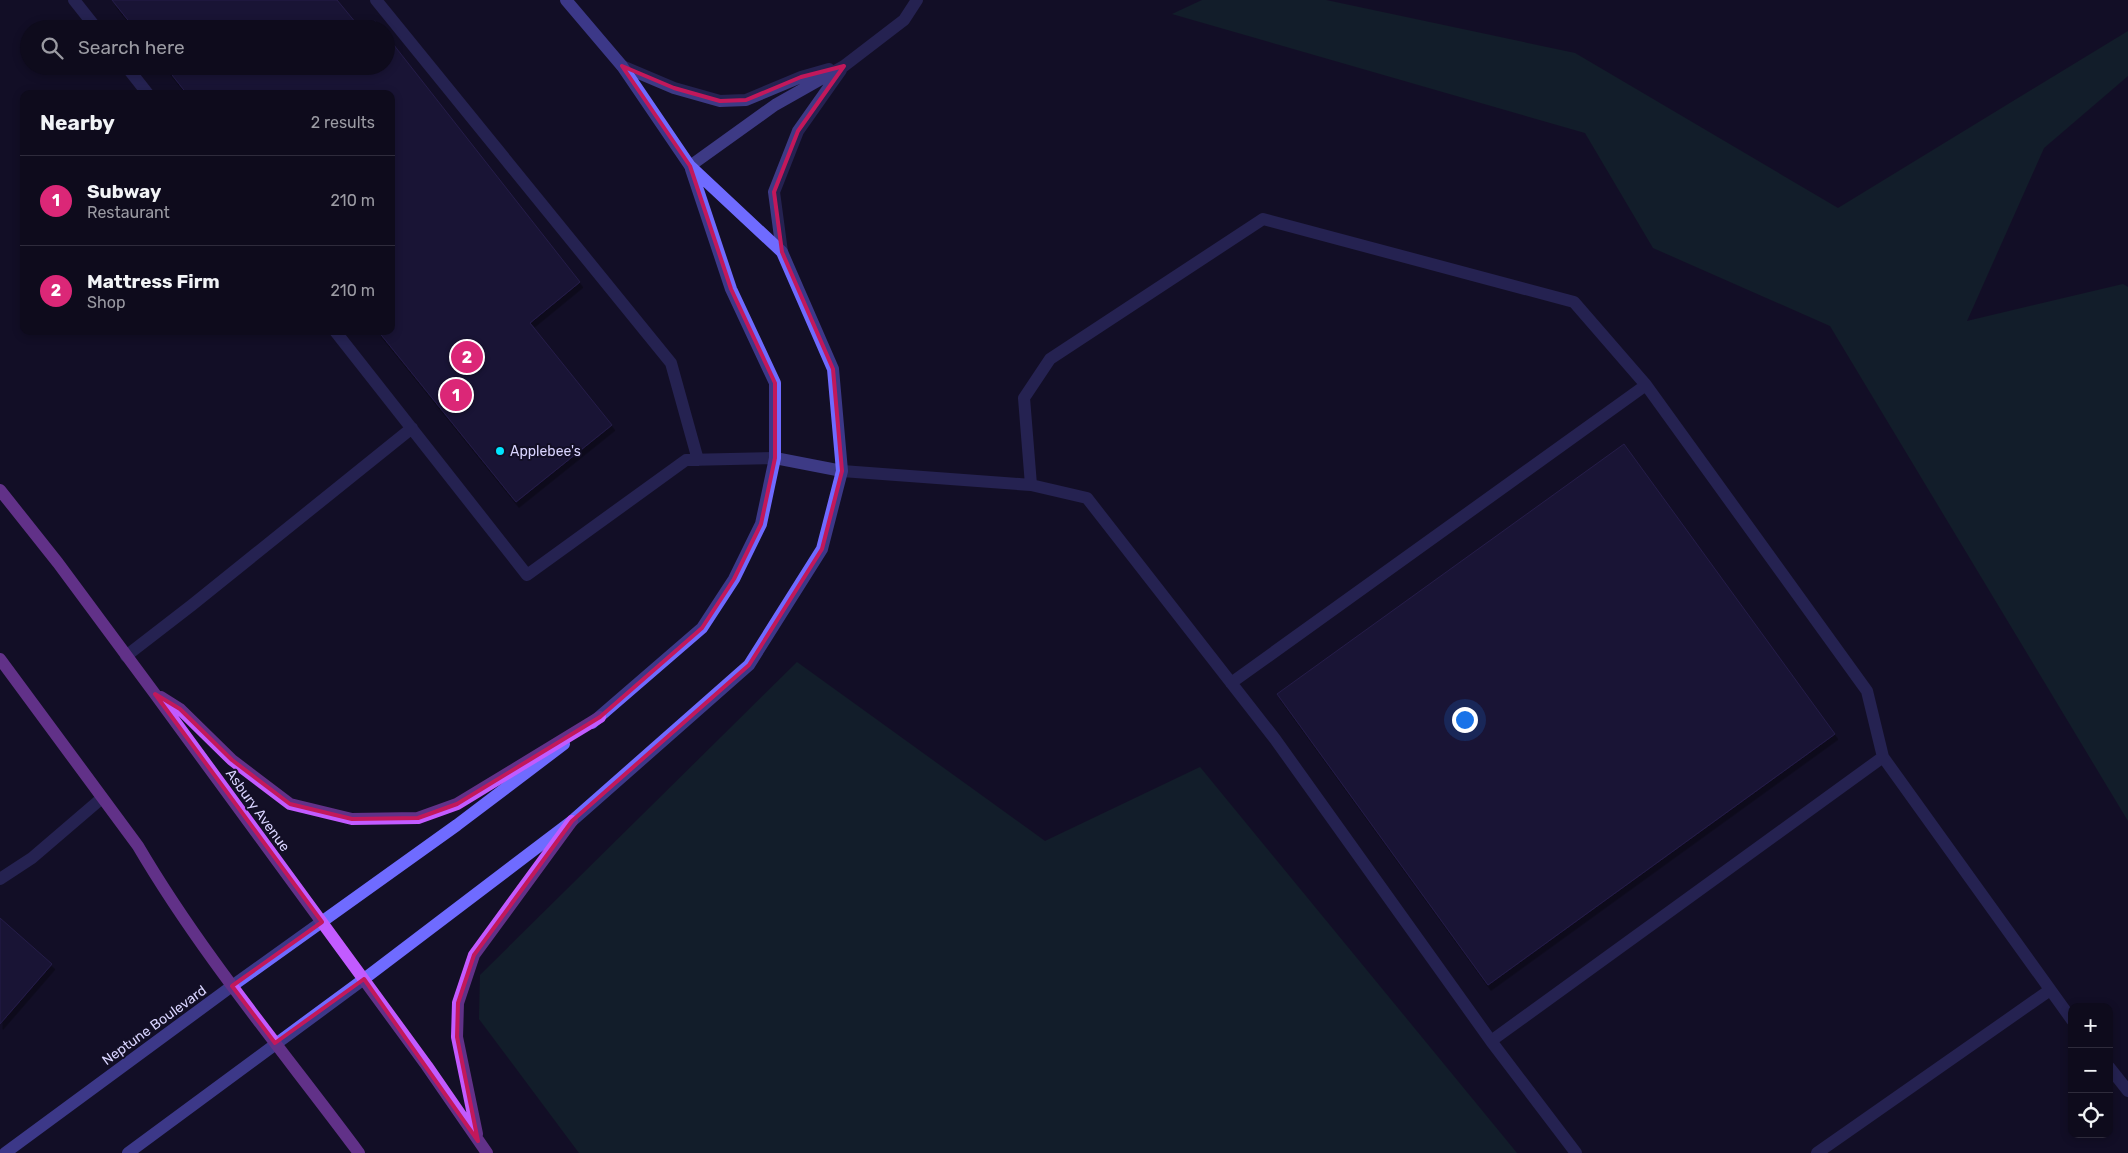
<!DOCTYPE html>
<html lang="en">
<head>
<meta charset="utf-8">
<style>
	:root { --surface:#0e0b1c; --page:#171425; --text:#f1f3f6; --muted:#9b9ba3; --line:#2e2b3b; --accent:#db2777 }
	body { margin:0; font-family:Rubik,sans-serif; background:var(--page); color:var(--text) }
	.controls { position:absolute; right:15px; bottom:15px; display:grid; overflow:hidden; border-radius:10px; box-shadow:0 2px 8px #0003 }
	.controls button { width:45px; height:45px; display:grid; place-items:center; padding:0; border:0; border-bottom:1px solid var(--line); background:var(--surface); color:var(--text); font:25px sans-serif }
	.you { position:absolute; left:1464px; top:719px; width:18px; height:18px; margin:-12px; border:4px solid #fff; border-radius:50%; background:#1a73e8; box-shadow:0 0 0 8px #1a73e833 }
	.badge { display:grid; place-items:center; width:32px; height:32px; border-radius:50%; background:var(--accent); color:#fff; font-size:16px; font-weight:700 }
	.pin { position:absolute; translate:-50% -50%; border:2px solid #fff; box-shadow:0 1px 5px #0006 }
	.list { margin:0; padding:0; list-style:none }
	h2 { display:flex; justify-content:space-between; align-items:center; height:65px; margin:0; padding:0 20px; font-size:21px }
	h2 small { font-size:16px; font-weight:400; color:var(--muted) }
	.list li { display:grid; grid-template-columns:32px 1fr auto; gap:15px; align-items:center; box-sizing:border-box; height:90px; padding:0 20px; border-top:1px solid var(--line) }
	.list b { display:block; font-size:19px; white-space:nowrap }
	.list p { margin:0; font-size:16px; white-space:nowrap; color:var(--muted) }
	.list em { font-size:16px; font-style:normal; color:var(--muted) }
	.icon { flex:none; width:28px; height:28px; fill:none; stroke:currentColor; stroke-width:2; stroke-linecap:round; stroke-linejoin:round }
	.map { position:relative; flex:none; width:2128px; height:1153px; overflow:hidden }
	.search { position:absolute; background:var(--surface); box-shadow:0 2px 8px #0003; left:20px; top:20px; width:375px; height:55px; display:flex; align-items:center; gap:12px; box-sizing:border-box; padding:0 18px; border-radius:28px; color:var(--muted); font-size:19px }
	.panel { position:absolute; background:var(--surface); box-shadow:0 2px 8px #0003; left:20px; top:90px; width:375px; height:245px; border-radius:10px }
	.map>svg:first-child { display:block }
</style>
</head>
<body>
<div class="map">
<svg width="2128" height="1153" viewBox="0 0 2128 1153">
	<defs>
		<filter id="shadow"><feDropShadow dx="3" dy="5.5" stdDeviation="0" flood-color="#0009"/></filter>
	</defs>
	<rect width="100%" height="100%" fill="#130f26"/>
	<path fill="#12302f" d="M1202 0H1326L1575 53 1838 208 2128 31V76L2044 148 1967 321 2123 284 2128 287V821L1830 326 1653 248 1585 133 1172 14Z
		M797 662 1045 841 1200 767 1517 1153H579L479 1019 480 975Z"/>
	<path fill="#241b47" stroke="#3b2d73" filter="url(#shadow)" d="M112 0H337L361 29H135Z
		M375 21 381 29H363Z
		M386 35 580 282 530 323 612 425 516 502 378 331H391V94H187L165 66H386Z
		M1624 444 1835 734 1488 985 1277 694Z
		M0 918 52 964 0 1024Z"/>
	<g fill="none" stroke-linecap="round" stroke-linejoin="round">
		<path stroke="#3d3a85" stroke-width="12" d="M74 0 97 29
			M376 0 671 363 698 460
			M126 66 148 94
			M335 331 527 575 686 460 775 458 842 471 1031 485 1087 498 1275 739 1491 1041 1883 757 2072 1020
			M1031 485 1024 398 1050 359 1263 219 1574 302 1646 385
			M126 656 192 605 412 428
			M1231 683 1646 385 1867 691 1883 757
			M0 879 32 858 102 798
			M1491 1041 1576 1153
			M2109 1067 2128 1091
			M1817 1153 2050 990"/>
		<path stroke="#3d3a85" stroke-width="12" d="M622 66 674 88 720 101 746 100 801 77 829 69
			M690 166 775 105 844 66 904 20 917 0
			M782 252 774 192 798 131 841 70"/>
		<path stroke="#6f6bff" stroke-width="12" d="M592 723 702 628 734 579 761 524 775 458V383L731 289 691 169
			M5 1153 232 986 457 825 564 744
			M128 1153 364 979 572 821 749 665 822 549 842 471 833 369 782 252 690 166 622 66 566 0"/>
		<path stroke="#c25bff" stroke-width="12" d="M0 490 58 563 155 694 427 1066 487 1153
			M0 659 138 846C202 955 284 1052 359 1153
			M161 697 180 709 232 760 290 804 352 819 418 818 457 804 600 717
			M477 1134 457 1037 458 1003 474 955 572 821"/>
	</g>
	<path d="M0 0H2128V1153H0ZM622 66 674 88 720 101 746 100 801 77 844 66 798 131 774 192 782 252 833 369 842 471 822 549 749 665 572 821 474 955 458 1003 457 1037 478 1141 364 979 275 1043 232 986 322 922 155 694 180 709 232 760 290 804 352 819 418 818 457 804 600 717 702 628 734 579 761 524 775 458V383L731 289 690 166Z" fill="#130f26" fill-opacity=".55" fill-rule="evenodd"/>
	<path fill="none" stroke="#c2185b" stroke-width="4" stroke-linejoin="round" d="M622 66 674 88 720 101 746 100 801 77 844 66 798 131 774 192 782 252 833 369 842 471 822 549 749 665 572 821 474 955 458 1003 457 1037 478 1141 364 979 275 1043 232 986 322 922 155 694 180 709 232 760 290 804 352 819 418 818 457 804 600 717 702 628 734 579 761 524 775 458V383L731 289 690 166Z"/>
	<circle fill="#00e5ff" stroke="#130f26" stroke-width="2" cx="500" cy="451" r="5"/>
	<g text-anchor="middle" stroke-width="4" stroke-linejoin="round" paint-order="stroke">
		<g font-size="14" fill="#d9d4ff" stroke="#130f26" text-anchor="start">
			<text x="510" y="456">Applebee's</text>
		</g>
		<g font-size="14" fill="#d9d4ff" stroke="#130f26">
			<text transform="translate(258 810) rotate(54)" y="5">Asbury Avenue</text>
			<text transform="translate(154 1025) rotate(-36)" y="5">Neptune Boulevard</text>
		</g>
	</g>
</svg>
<div class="controls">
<button>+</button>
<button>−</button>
<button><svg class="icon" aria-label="locate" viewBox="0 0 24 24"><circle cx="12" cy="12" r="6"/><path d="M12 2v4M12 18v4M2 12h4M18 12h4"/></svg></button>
</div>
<div class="you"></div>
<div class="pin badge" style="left:456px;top:395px">1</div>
<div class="pin badge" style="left:467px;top:357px">2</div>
<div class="search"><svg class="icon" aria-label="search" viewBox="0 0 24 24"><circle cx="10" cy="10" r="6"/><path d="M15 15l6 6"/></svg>Search here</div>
<section class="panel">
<h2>Nearby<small>2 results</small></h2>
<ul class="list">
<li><span class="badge">1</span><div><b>Subway</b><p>Restaurant</p></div><em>210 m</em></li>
<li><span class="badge">2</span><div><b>Mattress Firm</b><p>Shop</p></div><em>210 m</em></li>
</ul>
</section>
</div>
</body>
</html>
